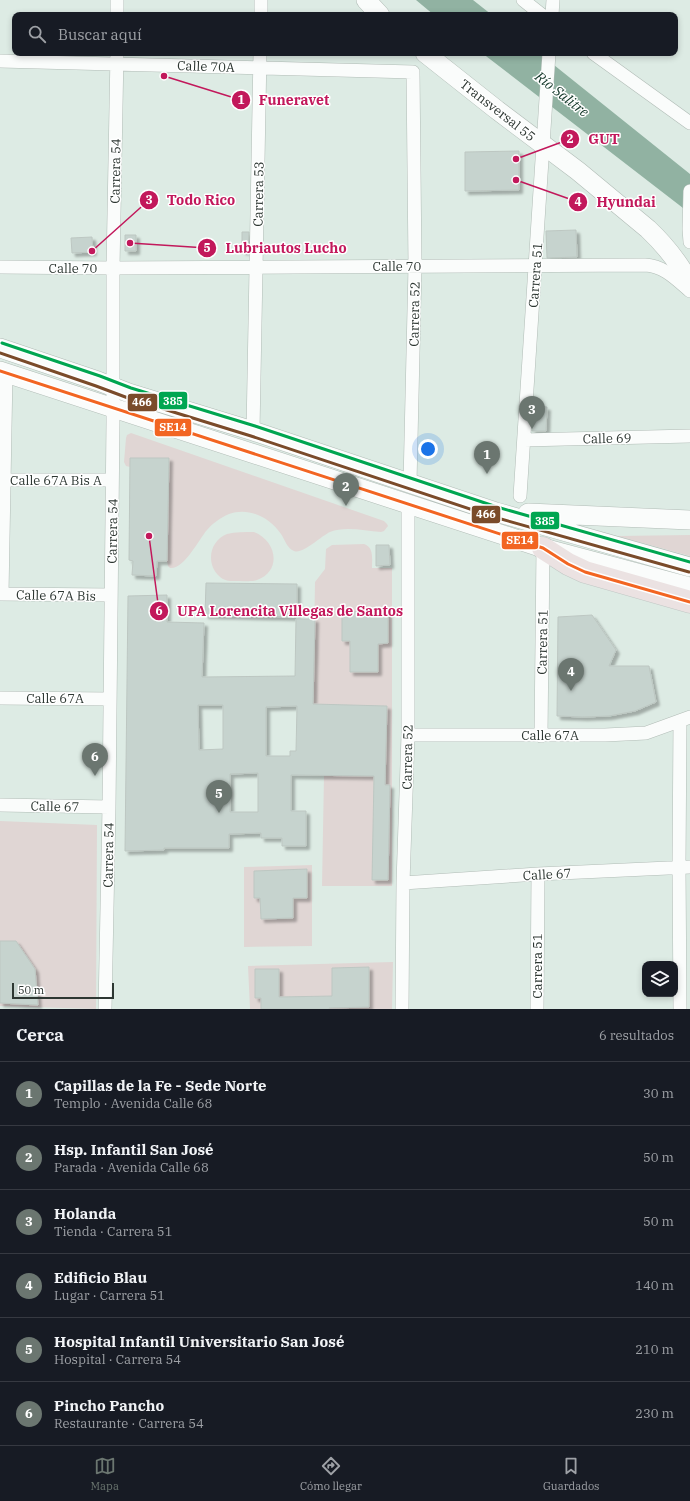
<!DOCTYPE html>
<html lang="es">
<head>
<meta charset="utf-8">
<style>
	:root { --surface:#171b24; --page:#242831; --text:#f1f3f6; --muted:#9ea1a6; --line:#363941; --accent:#6b7670 }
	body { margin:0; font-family:"IBM Plex Serif",serif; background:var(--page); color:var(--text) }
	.controls { position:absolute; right:12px; bottom:12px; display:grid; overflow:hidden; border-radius:8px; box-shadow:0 2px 6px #0003 }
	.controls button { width:36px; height:36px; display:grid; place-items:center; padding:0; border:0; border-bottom:1px solid var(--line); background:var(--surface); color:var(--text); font:20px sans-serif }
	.scale { position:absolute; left:12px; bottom:10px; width:102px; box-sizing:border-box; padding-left:4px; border:2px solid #2d3732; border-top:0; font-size:11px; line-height:14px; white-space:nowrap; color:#2d3732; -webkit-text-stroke:3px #fff; paint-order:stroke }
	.you { position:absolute; left:428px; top:449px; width:14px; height:14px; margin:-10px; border:3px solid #fff; border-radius:50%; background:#1a73e8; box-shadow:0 0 0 6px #1a73e833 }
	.badge { display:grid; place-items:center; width:26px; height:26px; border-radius:50%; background:var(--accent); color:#fff; font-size:13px; font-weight:700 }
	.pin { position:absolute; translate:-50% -33px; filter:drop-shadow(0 1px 2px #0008) }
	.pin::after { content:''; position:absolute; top:21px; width:14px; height:12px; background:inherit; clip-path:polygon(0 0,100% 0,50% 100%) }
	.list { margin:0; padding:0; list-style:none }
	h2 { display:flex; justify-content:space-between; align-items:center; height:52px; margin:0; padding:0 16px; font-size:17px }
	h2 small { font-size:13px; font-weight:400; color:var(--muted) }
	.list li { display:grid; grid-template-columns:26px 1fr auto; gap:12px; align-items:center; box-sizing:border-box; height:64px; padding:0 16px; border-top:1px solid var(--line) }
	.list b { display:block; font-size:15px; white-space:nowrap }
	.list p { margin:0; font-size:13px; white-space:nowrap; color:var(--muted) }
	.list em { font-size:13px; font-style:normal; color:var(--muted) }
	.icon { flex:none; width:22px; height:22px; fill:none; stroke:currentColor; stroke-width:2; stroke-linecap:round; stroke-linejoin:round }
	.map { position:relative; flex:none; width:690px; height:1009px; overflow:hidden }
	.search { position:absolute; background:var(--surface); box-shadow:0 2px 6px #0003; left:12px; right:12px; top:12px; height:44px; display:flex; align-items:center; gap:10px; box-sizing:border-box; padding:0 14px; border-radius:8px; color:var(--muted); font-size:15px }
	.sheet { height:436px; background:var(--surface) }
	nav { display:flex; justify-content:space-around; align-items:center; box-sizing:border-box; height:56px; border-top:1px solid var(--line); background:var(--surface); font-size:11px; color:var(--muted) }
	nav a { display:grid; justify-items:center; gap:2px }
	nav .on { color:var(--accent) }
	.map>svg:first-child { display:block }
</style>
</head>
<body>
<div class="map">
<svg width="690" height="1009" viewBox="0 0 690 1009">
	<defs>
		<filter id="shadow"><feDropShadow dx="3.5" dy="3.5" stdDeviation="1" flood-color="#0004"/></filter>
	</defs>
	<rect width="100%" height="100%" fill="#ddebe4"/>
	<path fill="#e0d6d4" d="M131 433 384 521 387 524 388 526 384 531 381 532C365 531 345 526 330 532 321 536 302 555 294 551 287 548 285 540 281 534 269 517 249 507 229 514 220 518 213 523 207 530 199 539 184 570 170 568L168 566 167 561 169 458H131L130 467 126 466 124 462 126 438 127 435Z
		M254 532C277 541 282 571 257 580 252 582 245 581 239 581 232 581 225 582 219 576 206 564 209 541 227 534 235 532 245 532 254 532Z
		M690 535V556L617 536Z
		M364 544C374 547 372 559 372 568H392V886H322L324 775 385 776 387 706 313 705 315 582 325 569 326 549 332 545Z
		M0 821 97 825 96 1009 0 1006Z
		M312 865V946L244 947V867Z
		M393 962 392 1009H250L248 966Z"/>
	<path fill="#91b2a2" d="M416 0H473L492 15H434Z
		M482 53H539L690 174V217L683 208Z"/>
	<path fill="#c6d3ce" stroke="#bdc7c2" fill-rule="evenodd" filter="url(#shadow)" d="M519 151V190L465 191V152Z
		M576 230 577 257 547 258 546 231Z
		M242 232H249L248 251H242Z
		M125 235H136V251H125Z
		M92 237 93 252 72 253 71 238Z
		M534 406 547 407 546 431H532Z
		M130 458H169L167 561H157L156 576 132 575 133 561 129 560Z
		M376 545H389L390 565 376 566Z
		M206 583 297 584V617L205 615Z
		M167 595V622L204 623 202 677 295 676 296 619H315L313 704 387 706 385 785H390L388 880H372L374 776 291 775V811H306V846H282V838H261V833L229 834V848H164V850L125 851 128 596ZM198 705H223V749L199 750ZM297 706 296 751H290V756H266V707ZM258 773V812H230V774Z
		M388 611V643L378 644V672H350V641H342V612Z
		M592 615 616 650 609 666H649L656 702 635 711 609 716 584 717 557 716 558 617Z
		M307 869V898H293V918L261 919 260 898H254V871Z
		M0 941H16L35 969 38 1005 0 1003Z
		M369 967V1007L329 1008V1009H261V998H255V969H279V997L332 996V968Z"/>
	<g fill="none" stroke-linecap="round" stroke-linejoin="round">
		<defs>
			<path id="street" d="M117 0V15
				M523 0 542 15
				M261 15V0
				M552 15 553 0
				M593 53 690 123
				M0 61 413 72 415 266 410 483
				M690 191 689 229 690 242
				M0 267 113 268 645 265C664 266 676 279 690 291
				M253 431 260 53
				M524 440 690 436
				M0 480H112
				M520 496 549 53
				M0 594 111 595
				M2 594 6 373
				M0 698 110 699
				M408 735H605L646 733 690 717
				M541 736 543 548
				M0 805 109 807
				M403 883 538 874 690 867
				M105 1009 109 807 113 422V268L117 53
				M402 1009 403 883 408 735V504
				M537 1009 538 874
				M680 1009 679 867 680 721"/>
			<path id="secondary" d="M366 0 380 15
				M425 53 497 110 578 171 648 229C665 245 679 263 690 283
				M0 348 98 381 129 393 253 431 496 512 690 567
				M0 371 543 548 690 587
				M528 513 690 520"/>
			<path id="highway" d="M543 548 568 564 585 572 690 602"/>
		</defs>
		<use href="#street" stroke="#b1bcb6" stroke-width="14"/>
		<use href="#secondary" stroke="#b1bcb6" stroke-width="20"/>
		<use href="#highway" stroke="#c1c8c5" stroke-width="23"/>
		<use href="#street" stroke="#fafcfb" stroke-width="13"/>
		<use href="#secondary" stroke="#fafcfb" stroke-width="19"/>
		<use href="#highway" stroke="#ebe2e2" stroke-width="22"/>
		<defs>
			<path id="bus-1" d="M0 371 543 548 568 564 585 572 690 602"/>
			<path id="bus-2" d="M0 353 96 386 128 398 251 436 494 517 689 572"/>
			<path id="bus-3" d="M2 343 100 376 131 388 255 426 497 507 690 562"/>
		</defs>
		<use href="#bus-1" stroke="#fff" stroke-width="6"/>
		<use href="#bus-2" stroke="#fff" stroke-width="6"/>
		<use href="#bus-3" stroke="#fff" stroke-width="6"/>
		<use href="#bus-1" stroke="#f26522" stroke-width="3"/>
		<use href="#bus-2" stroke="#7a4b2a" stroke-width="3"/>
		<use href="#bus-3" stroke="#00a651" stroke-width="3"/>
	</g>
	<g text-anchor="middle" stroke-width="3" stroke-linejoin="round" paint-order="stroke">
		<g font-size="13" fill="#2d3732" stroke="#fff">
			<text transform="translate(206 66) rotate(2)" y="5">Calle 70A</text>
			<text transform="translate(498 110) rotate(38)" y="5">Transversal 55</text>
			<text transform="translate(115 171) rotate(-89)" y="5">Carrera 54</text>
			<text transform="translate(258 194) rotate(-89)" y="5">Carrera 53</text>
			<text x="397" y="271">Calle 70</text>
			<text x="73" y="273">Calle 70</text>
			<text transform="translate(535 275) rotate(-86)" y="5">Carrera 51</text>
			<text transform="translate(414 314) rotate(-89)" y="5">Carrera 52</text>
			<text transform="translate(607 438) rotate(-1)" y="5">Calle 69</text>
			<text x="56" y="485">Calle 67A Bis A</text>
			<text transform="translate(112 531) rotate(-89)" y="5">Carrera 54</text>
			<text transform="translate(56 595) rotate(1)" y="5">Calle 67A Bis</text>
			<text transform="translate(542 642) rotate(-89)" y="5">Carrera 51</text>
			<text x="55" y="703">Calle 67A</text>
			<text x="550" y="740">Calle 67A</text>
			<text transform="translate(407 757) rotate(-89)" y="5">Carrera 52</text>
			<text transform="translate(55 806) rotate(1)" y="5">Calle 67</text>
			<text transform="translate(108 855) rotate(-89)" y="5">Carrera 54</text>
			<text transform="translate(547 874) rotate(-3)" y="5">Calle 67</text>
			<text transform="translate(537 966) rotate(-90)" y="5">Carrera 51</text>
		</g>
		<g font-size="14" font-style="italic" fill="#103526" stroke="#fff">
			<text transform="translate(562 94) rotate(38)" y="5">Río Salitre</text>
		</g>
	</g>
	<path fill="none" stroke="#c2185b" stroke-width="1.5" d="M164 76L241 100M516 159L570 139M92 251L149 200M516 180L578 202M130 243L207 248M149 536L159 611"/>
	<g fill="#c2185b" stroke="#fff" stroke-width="1.5">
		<circle cx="164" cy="76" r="4"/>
		<circle cx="516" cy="159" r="4"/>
		<circle cx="92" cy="251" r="4"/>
		<circle cx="516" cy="180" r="4"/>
		<circle cx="130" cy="243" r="4"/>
		<circle cx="149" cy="536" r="4"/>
		<circle cx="241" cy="100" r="10"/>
		<circle cx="570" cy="139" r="10"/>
		<circle cx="149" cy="200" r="10"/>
		<circle cx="578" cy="202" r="10"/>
		<circle cx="207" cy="248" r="10"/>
		<circle cx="159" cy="611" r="10"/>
	</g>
	<g font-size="12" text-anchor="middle" font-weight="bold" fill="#fff">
		<text x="241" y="104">1</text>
		<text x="570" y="143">2</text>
		<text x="149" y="204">3</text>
		<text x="578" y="206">4</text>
		<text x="207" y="252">5</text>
		<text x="159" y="615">6</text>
	</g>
	<g font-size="14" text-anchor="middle" font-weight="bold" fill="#c2185b" stroke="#fff" stroke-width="3" stroke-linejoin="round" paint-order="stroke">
		<text x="294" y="105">Funeravet</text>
		<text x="604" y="144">GUT</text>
		<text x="201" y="205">Todo Rico</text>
		<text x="626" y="207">Hyundai</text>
		<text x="286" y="253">Lubriautos Lucho</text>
		<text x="290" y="616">UPA Lorencita Villegas de Santos</text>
	</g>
	<g stroke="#fff" stroke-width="1.5">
		<rect x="158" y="391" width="30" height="19" rx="4" fill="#00a651"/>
		<rect x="127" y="393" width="31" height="19" rx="4" fill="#7a4b2a"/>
		<rect x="154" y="418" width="38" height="19" rx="4" fill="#f26522"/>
		<rect x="471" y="505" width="30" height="19" rx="4" fill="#7a4b2a"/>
		<rect x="530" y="511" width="30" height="19" rx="4" fill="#00a651"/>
		<rect x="501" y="531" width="38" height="19" rx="4" fill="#f26522"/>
	</g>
	<g font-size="11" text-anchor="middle" font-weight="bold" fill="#fff">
		<text x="173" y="405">385</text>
		<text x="142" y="406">466</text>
		<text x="173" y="431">SE14</text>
		<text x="486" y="518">466</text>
		<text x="545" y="525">385</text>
		<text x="520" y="544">SE14</text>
	</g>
</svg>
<div class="controls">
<button><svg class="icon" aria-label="layers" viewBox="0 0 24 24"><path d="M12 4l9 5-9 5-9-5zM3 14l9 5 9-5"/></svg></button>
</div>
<div class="scale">50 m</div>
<div class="you"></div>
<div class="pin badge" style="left:487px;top:474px">1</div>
<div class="pin badge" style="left:346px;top:506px">2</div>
<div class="pin badge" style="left:532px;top:429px">3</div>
<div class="pin badge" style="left:571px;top:691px">4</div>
<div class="pin badge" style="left:219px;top:813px">5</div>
<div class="pin badge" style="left:95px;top:776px">6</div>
<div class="search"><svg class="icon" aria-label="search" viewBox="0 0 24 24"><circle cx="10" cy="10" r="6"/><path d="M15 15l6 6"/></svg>Buscar aquí</div>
</div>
<section class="sheet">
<h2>Cerca<small>6 resultados</small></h2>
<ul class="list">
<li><span class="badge">1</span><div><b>Capillas de la Fe - Sede Norte</b><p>Templo · Avenida Calle 68</p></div><em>30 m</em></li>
<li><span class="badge">2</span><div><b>Hsp. Infantil San José</b><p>Parada · Avenida Calle 68</p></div><em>50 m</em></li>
<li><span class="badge">3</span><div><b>Holanda</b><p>Tienda · Carrera 51</p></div><em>50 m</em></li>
<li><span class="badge">4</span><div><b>Edificio Blau</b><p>Lugar · Carrera 51</p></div><em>140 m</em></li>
<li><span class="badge">5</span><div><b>Hospital Infantil Universitario San José</b><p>Hospital · Carrera 54</p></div><em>210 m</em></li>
<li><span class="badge">6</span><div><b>Pincho Pancho</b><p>Restaurante · Carrera 54</p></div><em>230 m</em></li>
</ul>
</section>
<nav>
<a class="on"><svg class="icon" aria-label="map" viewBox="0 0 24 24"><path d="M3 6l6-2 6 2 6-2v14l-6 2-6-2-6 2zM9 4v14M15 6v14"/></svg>Mapa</a>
<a><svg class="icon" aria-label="directions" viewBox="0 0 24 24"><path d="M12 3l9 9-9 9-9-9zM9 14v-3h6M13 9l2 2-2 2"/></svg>Cómo llegar</a>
<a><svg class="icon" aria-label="saved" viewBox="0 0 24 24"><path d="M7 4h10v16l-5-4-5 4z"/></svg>Guardados</a>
</nav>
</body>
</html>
